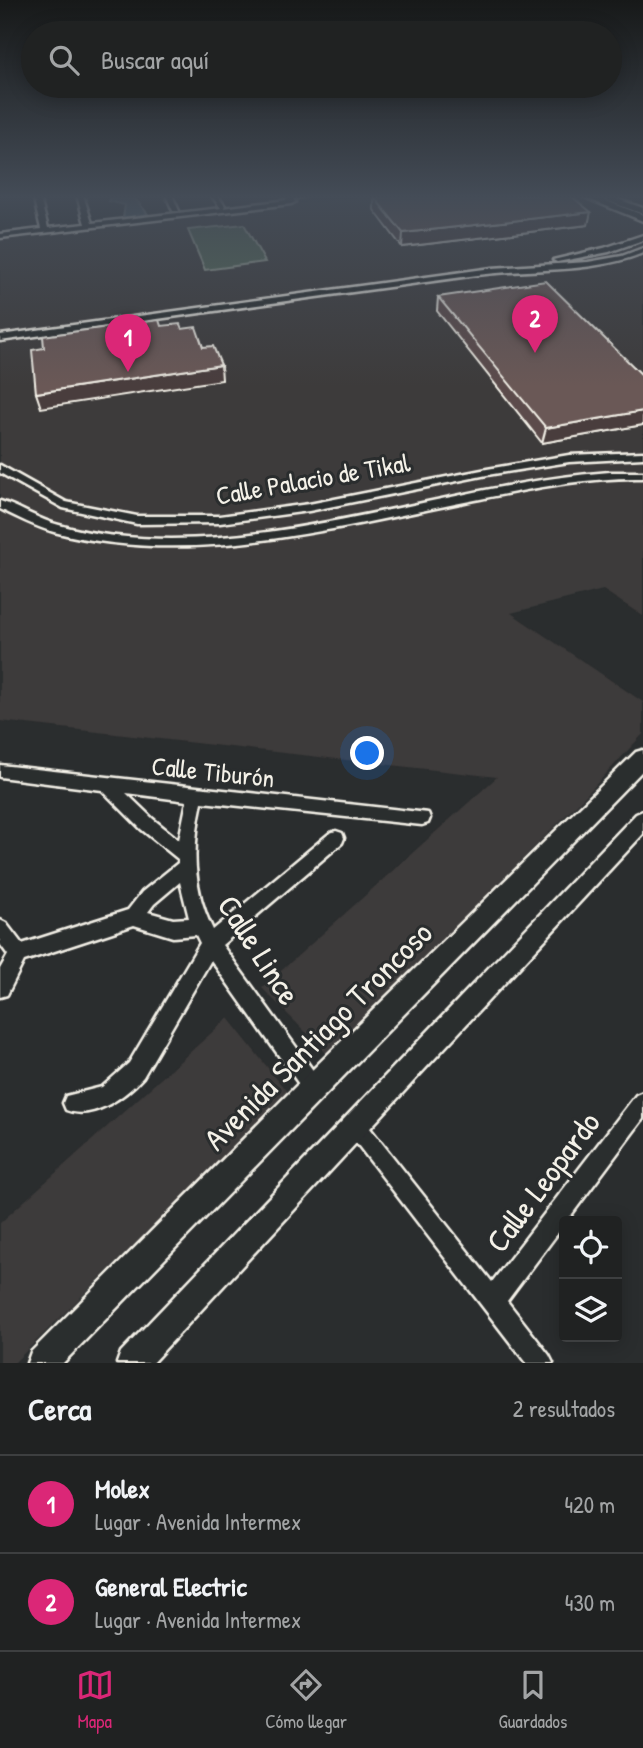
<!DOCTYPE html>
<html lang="es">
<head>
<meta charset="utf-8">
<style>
	:root { --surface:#202222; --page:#282a2a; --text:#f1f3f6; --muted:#a2a4a5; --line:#3d3f40; --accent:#db2777 }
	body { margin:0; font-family:"Patrick Hand",sans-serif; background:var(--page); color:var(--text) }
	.controls { position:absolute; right:21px; bottom:21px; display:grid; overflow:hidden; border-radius:7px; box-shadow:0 4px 18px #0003 }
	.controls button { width:63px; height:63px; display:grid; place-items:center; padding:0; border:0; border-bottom:2px solid var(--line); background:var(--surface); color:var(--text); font:35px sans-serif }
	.you { position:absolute; left:368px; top:754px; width:24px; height:24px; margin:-18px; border:5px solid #fff; border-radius:50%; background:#1a73e8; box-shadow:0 0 0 10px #1a73e833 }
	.badge { display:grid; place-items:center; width:46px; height:46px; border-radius:50%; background:var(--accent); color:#fff; font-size:23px; font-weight:700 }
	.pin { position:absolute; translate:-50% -58px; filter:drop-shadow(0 2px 4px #0008) }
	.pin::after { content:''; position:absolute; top:37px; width:24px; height:21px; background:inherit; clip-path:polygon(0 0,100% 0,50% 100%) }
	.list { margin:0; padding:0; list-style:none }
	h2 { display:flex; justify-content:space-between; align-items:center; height:91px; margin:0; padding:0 28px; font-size:30px }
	h2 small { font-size:23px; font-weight:400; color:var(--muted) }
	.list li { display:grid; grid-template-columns:46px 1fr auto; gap:21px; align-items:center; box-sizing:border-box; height:98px; padding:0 28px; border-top:2px solid var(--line) }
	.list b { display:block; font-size:26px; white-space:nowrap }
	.list p { margin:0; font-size:23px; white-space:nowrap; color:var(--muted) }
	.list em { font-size:23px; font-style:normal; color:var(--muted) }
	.icon { flex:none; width:38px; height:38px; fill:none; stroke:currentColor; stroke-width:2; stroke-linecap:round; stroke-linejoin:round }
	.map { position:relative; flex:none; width:643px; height:1363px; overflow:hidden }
	.search { position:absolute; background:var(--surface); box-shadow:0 4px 18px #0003; left:21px; right:21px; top:21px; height:77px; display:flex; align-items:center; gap:18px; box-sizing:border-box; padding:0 24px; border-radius:38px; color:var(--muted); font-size:26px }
	.sheet { height:287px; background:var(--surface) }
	nav { display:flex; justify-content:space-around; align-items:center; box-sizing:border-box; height:98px; border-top:2px solid var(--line); background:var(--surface); font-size:19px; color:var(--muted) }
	nav a { display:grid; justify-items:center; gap:4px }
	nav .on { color:var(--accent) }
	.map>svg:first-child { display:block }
</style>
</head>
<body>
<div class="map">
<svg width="643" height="1363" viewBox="0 0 643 1363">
	<rect width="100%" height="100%" fill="#2a2d2e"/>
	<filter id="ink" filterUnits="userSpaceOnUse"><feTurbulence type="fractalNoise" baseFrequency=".0143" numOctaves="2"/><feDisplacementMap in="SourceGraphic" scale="14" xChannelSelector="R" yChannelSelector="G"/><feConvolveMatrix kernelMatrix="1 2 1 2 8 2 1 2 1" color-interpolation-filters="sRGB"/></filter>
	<g filter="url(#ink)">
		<path fill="#3d3a3a" d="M375 195H574L643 220V616L603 590 511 613 643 702V734L593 788 328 1055 262 988 497 777 0 721V238Z
			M228 1018 288 1093 14 1363H0V1223Z"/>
		<path fill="#566d59" stroke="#a5afa0" stroke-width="2" d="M244 224 265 262 205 270 188 230Z"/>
		<path fill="#506774" stroke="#929ea2" stroke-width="2" d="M111 195H132L148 214 123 218 125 205 109 201Z"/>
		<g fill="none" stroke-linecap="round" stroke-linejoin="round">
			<defs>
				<path id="minor" d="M33 195H39L48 228 85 224 77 195H83L92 223 221 208 211 195H217L225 206 222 208 287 200 284 195H310L293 199 295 202 291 204 0 238V234L41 229Z
					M166 195H172L179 211H173Z
					M643 235V240L609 252 557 262 553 260 604 248Z
					M643 248V253C588 275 528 267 470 276 313 297 157 319 0 341V335L492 268 588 262 622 256Z
					M643 452V458L569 462 487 475 309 511 220 523 137 524 63 508 0 473V465L66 502 137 516H220L309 504 487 469 569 455Z
					M610 472H643V478C588 477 534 488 480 499 342 526 194 569 54 532 36 527 17 517 0 509V501C20 507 39 520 59 525 77 530 98 534 116 536 280 554 448 484 610 472Z
					M0 765 428 813 430 818 428 823 422 825 202 802C192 847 192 888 213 930L330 833 336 831 342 833 344 838 342 843 222 945 320 1080 323 1087 320 1094 313 1097 306 1094 211 960 143 1077C126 1096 93 1121 66 1110L63 1103 66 1096 102 1087 129 1063 200 943 196 935 173 937 134 925 24 961 7 995 0 997V969L8 955 0 944V920L6 923 22 944 128 910 142 892 178 863V859L141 829 102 790 0 777ZM126 793 187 801 179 840 153 819ZM180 882 189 918 173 919 148 912 154 904Z
					M643 1092V1119L507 1301 549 1355 553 1363H526L348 1132 345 1125 348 1118 355 1115 362 1118 492 1282 636 1095Z"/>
				<path id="major" d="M579 195H591L643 215V221Z
					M643 750V770L63 1363H27L31 1352 304 1078 636 752Z
					M643 811V834L152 1363H117L121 1352 636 814Z"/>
				<path id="highway" d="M592 195H606L643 208V214Z"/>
			</defs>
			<use href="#minor" stroke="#f4f1e8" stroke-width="5"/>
			<use href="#major" stroke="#f4f1e8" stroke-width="5"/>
			<use href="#highway" stroke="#f4f1e8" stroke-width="5"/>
			<use href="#minor" fill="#2a2d2e" fill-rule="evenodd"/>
			<use href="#major" fill="#2a2d2e" fill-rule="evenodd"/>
			<use href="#highway" fill="#2a2d2e" fill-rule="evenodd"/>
		</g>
		<path fill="#5b4c4b" stroke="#f4f1e8" stroke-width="2" d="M374 197 588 225 402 247 374 210Z
			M438 297 643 376V425L542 443 437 311Z"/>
		<path fill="#4a3e3d" stroke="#f4f1e8" stroke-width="2" d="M591 212 588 225 402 247 403 233Z
			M221 365 222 380 41 408 36 393Z
			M643 411V425L542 443 546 428Z"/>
		<path fill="#6a5857" stroke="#f4f1e8" stroke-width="2" d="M398 195H570L591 212 403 233 374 197Z
			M546 281 643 376V411L546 428 438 297Z
			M159 320 161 326 180 324 182 329 196 327 203 347 213 346 221 365 36 393 32 350 44 348 43 336Z"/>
	</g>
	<linearGradient id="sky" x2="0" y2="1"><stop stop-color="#171919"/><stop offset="0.51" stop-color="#444c57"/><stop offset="1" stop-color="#444c57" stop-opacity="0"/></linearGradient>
	<rect width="643" height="386" fill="url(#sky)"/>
	<g text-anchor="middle" stroke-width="6" stroke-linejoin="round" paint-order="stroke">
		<g font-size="26" fill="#f4f1e8" stroke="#2a2d2e">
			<text transform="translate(313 479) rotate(-10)" y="9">Calle Palacio de Tikal</text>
			<text transform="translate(213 772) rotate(6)" y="9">Calle Tiburón</text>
		</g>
		<g font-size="32" fill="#f4f1e8" stroke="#2a2d2e">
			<text transform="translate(259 950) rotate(57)" y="11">Calle Lince</text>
			<text transform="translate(318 1036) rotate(-45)" y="11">Avenida Santiago Troncoso</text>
			<text transform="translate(543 1182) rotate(-53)" y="11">Calle Leopardo</text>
		</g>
	</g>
</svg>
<div class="controls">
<button><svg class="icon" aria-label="locate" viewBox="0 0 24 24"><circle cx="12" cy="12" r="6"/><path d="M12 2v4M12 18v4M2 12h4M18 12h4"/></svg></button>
<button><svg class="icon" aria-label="layers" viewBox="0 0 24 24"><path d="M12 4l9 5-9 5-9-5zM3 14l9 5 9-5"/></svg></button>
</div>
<div class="you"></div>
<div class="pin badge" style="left:128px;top:372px">1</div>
<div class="pin badge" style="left:535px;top:353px">2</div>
<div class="search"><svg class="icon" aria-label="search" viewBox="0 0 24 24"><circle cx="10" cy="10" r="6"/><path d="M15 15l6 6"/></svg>Buscar aquí</div>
</div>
<section class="sheet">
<h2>Cerca<small>2 resultados</small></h2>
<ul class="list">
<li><span class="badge">1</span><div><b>Molex</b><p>Lugar · Avenida Intermex</p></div><em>420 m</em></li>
<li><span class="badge">2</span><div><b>General Electric</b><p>Lugar · Avenida Intermex</p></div><em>430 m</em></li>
</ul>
</section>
<nav>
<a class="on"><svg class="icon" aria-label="map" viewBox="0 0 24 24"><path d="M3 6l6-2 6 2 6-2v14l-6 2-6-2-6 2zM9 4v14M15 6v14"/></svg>Mapa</a>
<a><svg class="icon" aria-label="directions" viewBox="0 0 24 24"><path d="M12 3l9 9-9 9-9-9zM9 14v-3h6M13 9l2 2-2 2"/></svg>Cómo llegar</a>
<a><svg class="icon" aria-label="saved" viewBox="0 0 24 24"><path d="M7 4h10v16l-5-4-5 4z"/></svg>Guardados</a>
</nav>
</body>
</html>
